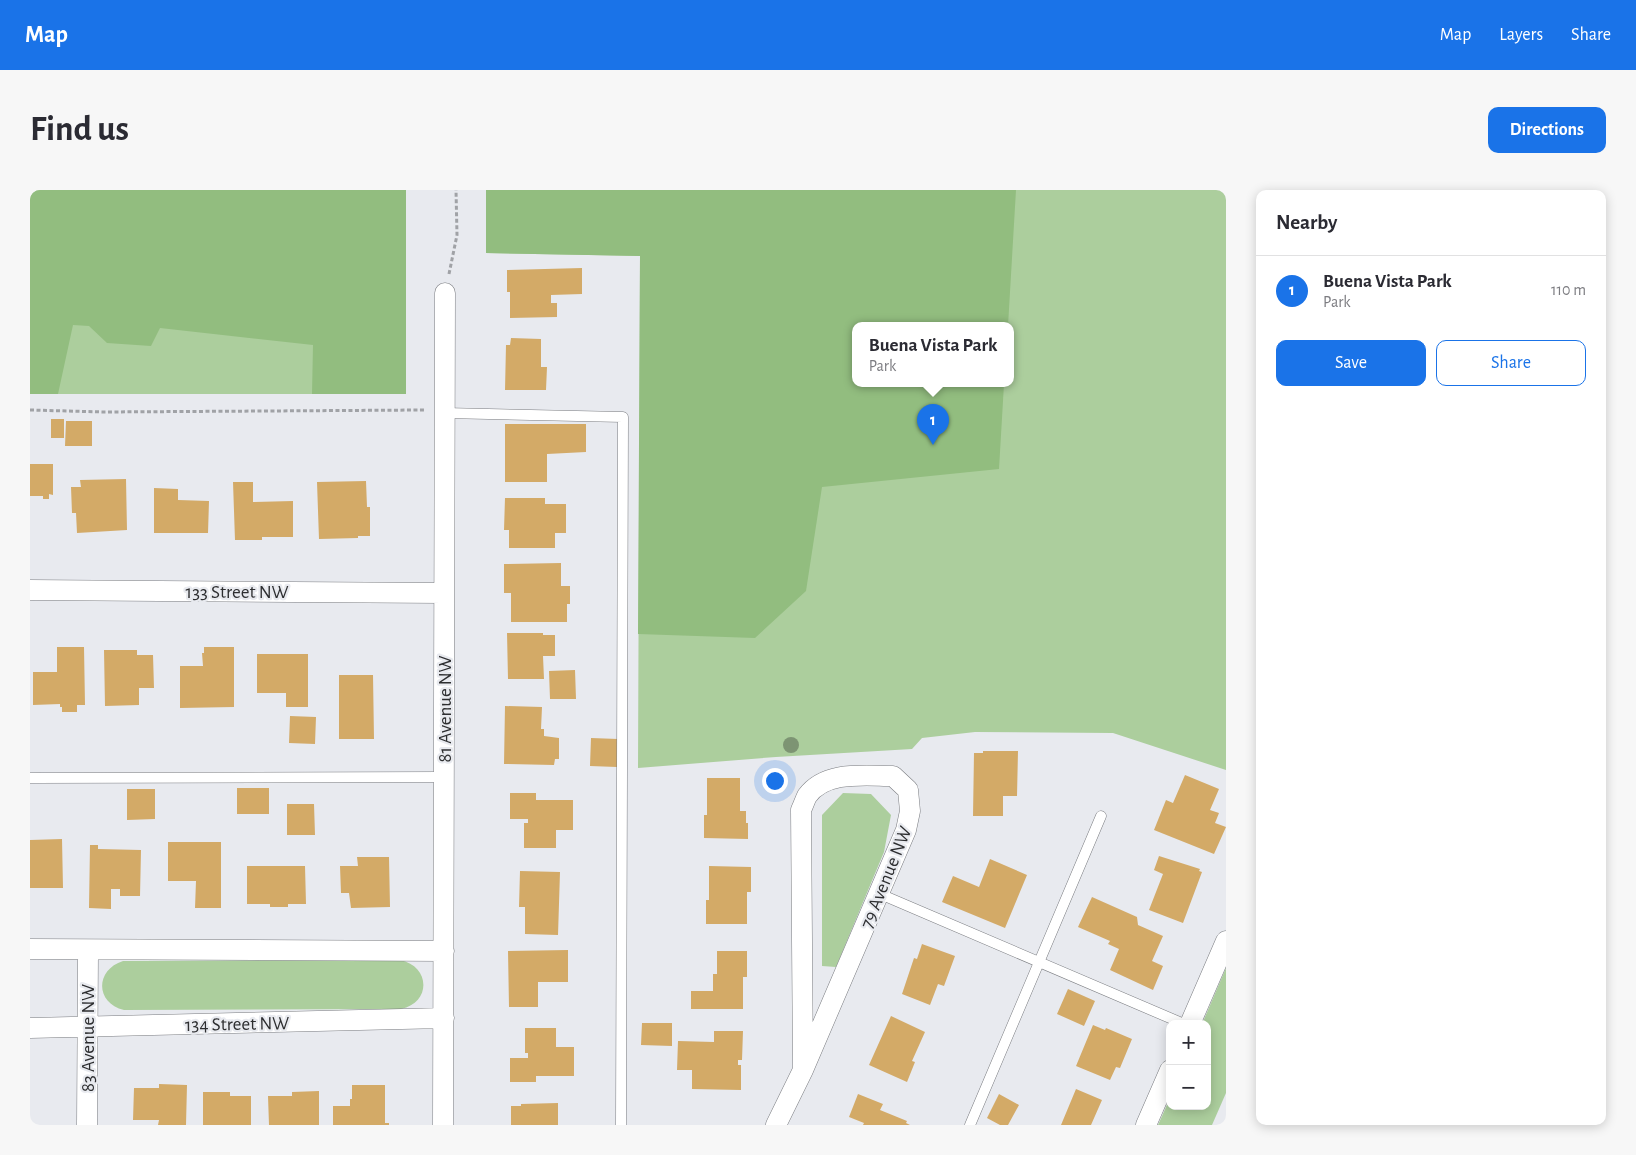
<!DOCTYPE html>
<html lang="en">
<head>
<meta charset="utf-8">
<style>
	:root { --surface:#fff; --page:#f7f7f7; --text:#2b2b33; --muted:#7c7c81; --line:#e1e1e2; --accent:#1a73e8 }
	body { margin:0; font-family:"Alegreya Sans",sans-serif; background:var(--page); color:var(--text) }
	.controls { position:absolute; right:15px; bottom:15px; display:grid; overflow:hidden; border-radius:10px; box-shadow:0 2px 12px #0003 }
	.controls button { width:45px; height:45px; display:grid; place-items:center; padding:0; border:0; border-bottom:1px solid var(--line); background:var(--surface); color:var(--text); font:25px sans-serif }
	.you { position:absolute; left:744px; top:590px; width:18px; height:18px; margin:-12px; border:4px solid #fff; border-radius:50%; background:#1a73e8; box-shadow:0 0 0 8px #1a73e833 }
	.badge { display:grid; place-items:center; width:32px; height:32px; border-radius:50%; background:var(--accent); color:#fff; font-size:16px; font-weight:700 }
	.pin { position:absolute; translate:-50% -41px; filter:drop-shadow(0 1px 2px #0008) }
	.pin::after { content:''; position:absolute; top:26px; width:18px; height:15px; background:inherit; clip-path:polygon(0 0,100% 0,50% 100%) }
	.popup { position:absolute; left:822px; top:132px; width:162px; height:65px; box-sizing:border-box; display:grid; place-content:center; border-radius:10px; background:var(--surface); filter:drop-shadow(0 1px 4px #0005); font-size:16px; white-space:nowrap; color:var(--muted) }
	.popup b { font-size:19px; color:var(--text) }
	.popup::after { content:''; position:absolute; left:50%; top:100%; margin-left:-10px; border:10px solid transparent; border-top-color:var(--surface) }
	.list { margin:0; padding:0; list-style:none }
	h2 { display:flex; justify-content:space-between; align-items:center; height:65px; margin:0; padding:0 20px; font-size:21px }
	h2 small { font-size:16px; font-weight:400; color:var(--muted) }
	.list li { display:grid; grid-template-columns:32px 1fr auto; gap:15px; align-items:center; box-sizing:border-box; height:70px; padding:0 20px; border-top:1px solid var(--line) }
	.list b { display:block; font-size:19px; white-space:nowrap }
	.list p { margin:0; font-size:16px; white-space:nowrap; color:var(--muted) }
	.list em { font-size:16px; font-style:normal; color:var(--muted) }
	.actions { display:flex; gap:10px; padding:15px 20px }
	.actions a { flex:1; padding:11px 0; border:1px solid var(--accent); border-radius:10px; text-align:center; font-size:18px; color:var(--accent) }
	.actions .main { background:var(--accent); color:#fff }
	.map { position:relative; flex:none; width:1196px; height:935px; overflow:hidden; border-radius:10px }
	header { display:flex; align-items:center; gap:30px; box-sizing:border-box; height:70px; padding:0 25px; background:var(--accent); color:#fff }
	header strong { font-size:24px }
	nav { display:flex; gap:28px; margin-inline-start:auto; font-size:18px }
	.intro { display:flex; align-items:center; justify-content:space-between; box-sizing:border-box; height:120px; padding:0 30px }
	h1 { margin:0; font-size:35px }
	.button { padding:12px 22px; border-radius:10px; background:var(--accent); color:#fff; font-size:18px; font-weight:700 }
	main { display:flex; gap:30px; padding:0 30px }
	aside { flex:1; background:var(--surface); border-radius:10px; box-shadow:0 2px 12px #0003 }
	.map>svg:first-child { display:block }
</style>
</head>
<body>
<header>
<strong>Map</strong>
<nav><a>Map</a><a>Layers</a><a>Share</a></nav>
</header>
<div class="intro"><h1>Find us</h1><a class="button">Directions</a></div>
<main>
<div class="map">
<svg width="1196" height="935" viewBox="0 0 1196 935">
	<rect width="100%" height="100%" fill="#e8eaef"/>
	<path fill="#acce9d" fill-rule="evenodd" d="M0 0H376V204H0Z
		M456 0H1196V580L1083 543 945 542 892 548 882 559 746 567 608 578 610 66 456 63ZM826 136H980V194H826Z
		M813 603 841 604 861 625 854 662 806 777 792 776V625Z
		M370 770C400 776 402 812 371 819L94 820C65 813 65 780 93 771Z
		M1196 778V903L1182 935H1128L1140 908V916H1177V834H1172Z"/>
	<path fill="#92bd7f" d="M0 0H376V204H282L283 155 130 138 121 156 77 153 59 136 43 135 28 204H0Z
		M456 0H986L978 136H826V194H974L969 279 792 297 776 401 725 448 608 444 610 66 456 63Z"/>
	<path fill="#d3aa67" d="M552 78V104L521 105V113H527V127L480 128V102H477V80Z
		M481 148 511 149V177H517L516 200H475L476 155H480Z
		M21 229H34V248H21Z
		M36 231H62V256H35Z
		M475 234H556V262L517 264V292H475Z
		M0 274H23V305L19 304V309H13V306H0Z
		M96 289 97 340 47 343 46 323H42L41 297H51L50 290Z
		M336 291 337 317H340V346H328V348L289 349 287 292Z
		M203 292H223V312L263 311V347H232V350H205Z
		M124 298 148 299V310L179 311 178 343H124Z
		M475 308H515V314H536V343H525V358H479V340H474Z
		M531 373V396H540V414H537V432H481V403H474V374Z
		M477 443H513V445H525V466H513L514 489H478Z
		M27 457H54L55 515H47V522H32V517H30V514L3 515V482H27Z
		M174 457H204V517L150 518V476H173L172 463H174Z
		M74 460H107V465H123L124 498H109V515L75 516Z
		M227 464H278V517H256V503H227Z
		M545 480 546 509H520L519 481Z
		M309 485H343L344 549H309Z
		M475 516 512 517 511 539H514V546L529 548V569H525L524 575 474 574Z
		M260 526 286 527 285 554 259 553Z
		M561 548 588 549 587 577 560 576Z
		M953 561H988L987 606H973V626H943L944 563H953Z
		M1155 585 1189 599 1180 620 1189 623 1185 633 1196 637 1184 664 1124 640 1136 610 1143 613Z
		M677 588H710V621H716V633H718V649L674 648V625H677Z
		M207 598H239V624H207Z
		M97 599H125V629L97 630Z
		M480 603H506V610H543V640H526V658H494V633H498V629H480Z
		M257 614H284L285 645H257Z
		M32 649 33 698H0V650Z
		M138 652H191V718H165L166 691H138Z
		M60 655H68V659L111 660 110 706H90V699H81V719L59 718Z
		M1129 666 1170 679 1169 681 1172 682 1153 733 1119 720 1133 684 1124 680Z
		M327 667H359L360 717 321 718 319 703H311L310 676H328Z
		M960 669 997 685 975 738 912 712 923 686 949 697Z
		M217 676H275L276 714H258V717H240V714H217Z
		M679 676 721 677V702H717V734H676V710H679Z
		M490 681 530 682 528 745 495 744V717H489Z
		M1062 707 1107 727 1108 735 1133 746 1122 771 1133 776 1123 800 1080 780 1089 759 1078 754 1080 751 1048 737Z
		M892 754 925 766 914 796 908 794 900 815 872 804 884 768 887 769Z
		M538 760V792H508V817H479L478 761Z
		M687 761H717V787H713V819H661V801H683V784H687Z
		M1038 799 1065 811 1054 836 1027 824Z
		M861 826 895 842 882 871 885 872 877 892 839 875Z
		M612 833H642V856L611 855Z
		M1063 835 1075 840 1076 838 1102 849 1090 878 1086 877 1080 890 1046 876Z
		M495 838H526V857H544V886H506V892H480V868H498V863H495Z
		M684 841H713L712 870H708V875H711V900L662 899V880H647L648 851 684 852Z
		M129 894 157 895 156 935H128L129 930H103L104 898H129Z
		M322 895H355V933H359V935H303V916H320V909H322Z
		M1046 899 1072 910 1061 935H1031Z
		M289 901V935H239L238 906H262V902Z
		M173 902H200V906H221V935H173Z
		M828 904 853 914 850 920 877 931 876 933 880 935H833L834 933 819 927Z
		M969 904 989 915 978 935H970L957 928Z
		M528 913V935H481V916H491V914Z"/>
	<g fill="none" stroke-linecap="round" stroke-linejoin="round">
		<defs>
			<path id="lane" d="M415 223 593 227 591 935
				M0 588 414 587
				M850 704 1154 834
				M940 935 1071 626"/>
			<path id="street" d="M0 400 413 403
				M0 759 414 761
				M1160 834 1196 751
				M0 838 414 828
				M57 935 58 761
				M413 935 415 103
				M746 935 773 880 876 640 880 621 878 600 863 586C835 586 796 580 777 606 775 610 773 616 771 620L773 880
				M1116 935 1140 880"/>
		</defs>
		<use href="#lane" stroke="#7a7c80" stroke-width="11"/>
		<use href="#street" stroke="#7a7c80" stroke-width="21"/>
		<path stroke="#a0a2a6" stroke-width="3" stroke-dasharray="4 2.5" stroke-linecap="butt" d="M419 84 427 45 426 0
			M0 220 75 222 394 220"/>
		<use href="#lane" stroke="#fff" stroke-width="10"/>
		<use href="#street" stroke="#fff" stroke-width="20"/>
	</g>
	<circle fill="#7d9473" cx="761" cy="555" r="8"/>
	<g text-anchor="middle" stroke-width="4.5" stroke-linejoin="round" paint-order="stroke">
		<g font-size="19" fill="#2d2e30" stroke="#e8eaef">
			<text x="207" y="408">133 Street NW</text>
			<text transform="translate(414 519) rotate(-90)" y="7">81 Avenue NW</text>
			<text transform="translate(855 687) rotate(-68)" y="7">79 Avenue NW</text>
			<text transform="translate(207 833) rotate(-1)" y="7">134 Street NW</text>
			<text transform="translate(57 848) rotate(-90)" y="7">83 Avenue NW</text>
		</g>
	</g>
</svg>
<div class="controls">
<button>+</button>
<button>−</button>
</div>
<div class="you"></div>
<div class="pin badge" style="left:903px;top:255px">1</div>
<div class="popup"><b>Buena Vista Park</b>Park</div>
</div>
<aside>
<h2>Nearby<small></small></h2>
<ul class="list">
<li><span class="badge">1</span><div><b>Buena Vista Park</b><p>Park</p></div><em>110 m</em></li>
</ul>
<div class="actions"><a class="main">Save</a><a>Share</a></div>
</aside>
</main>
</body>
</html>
